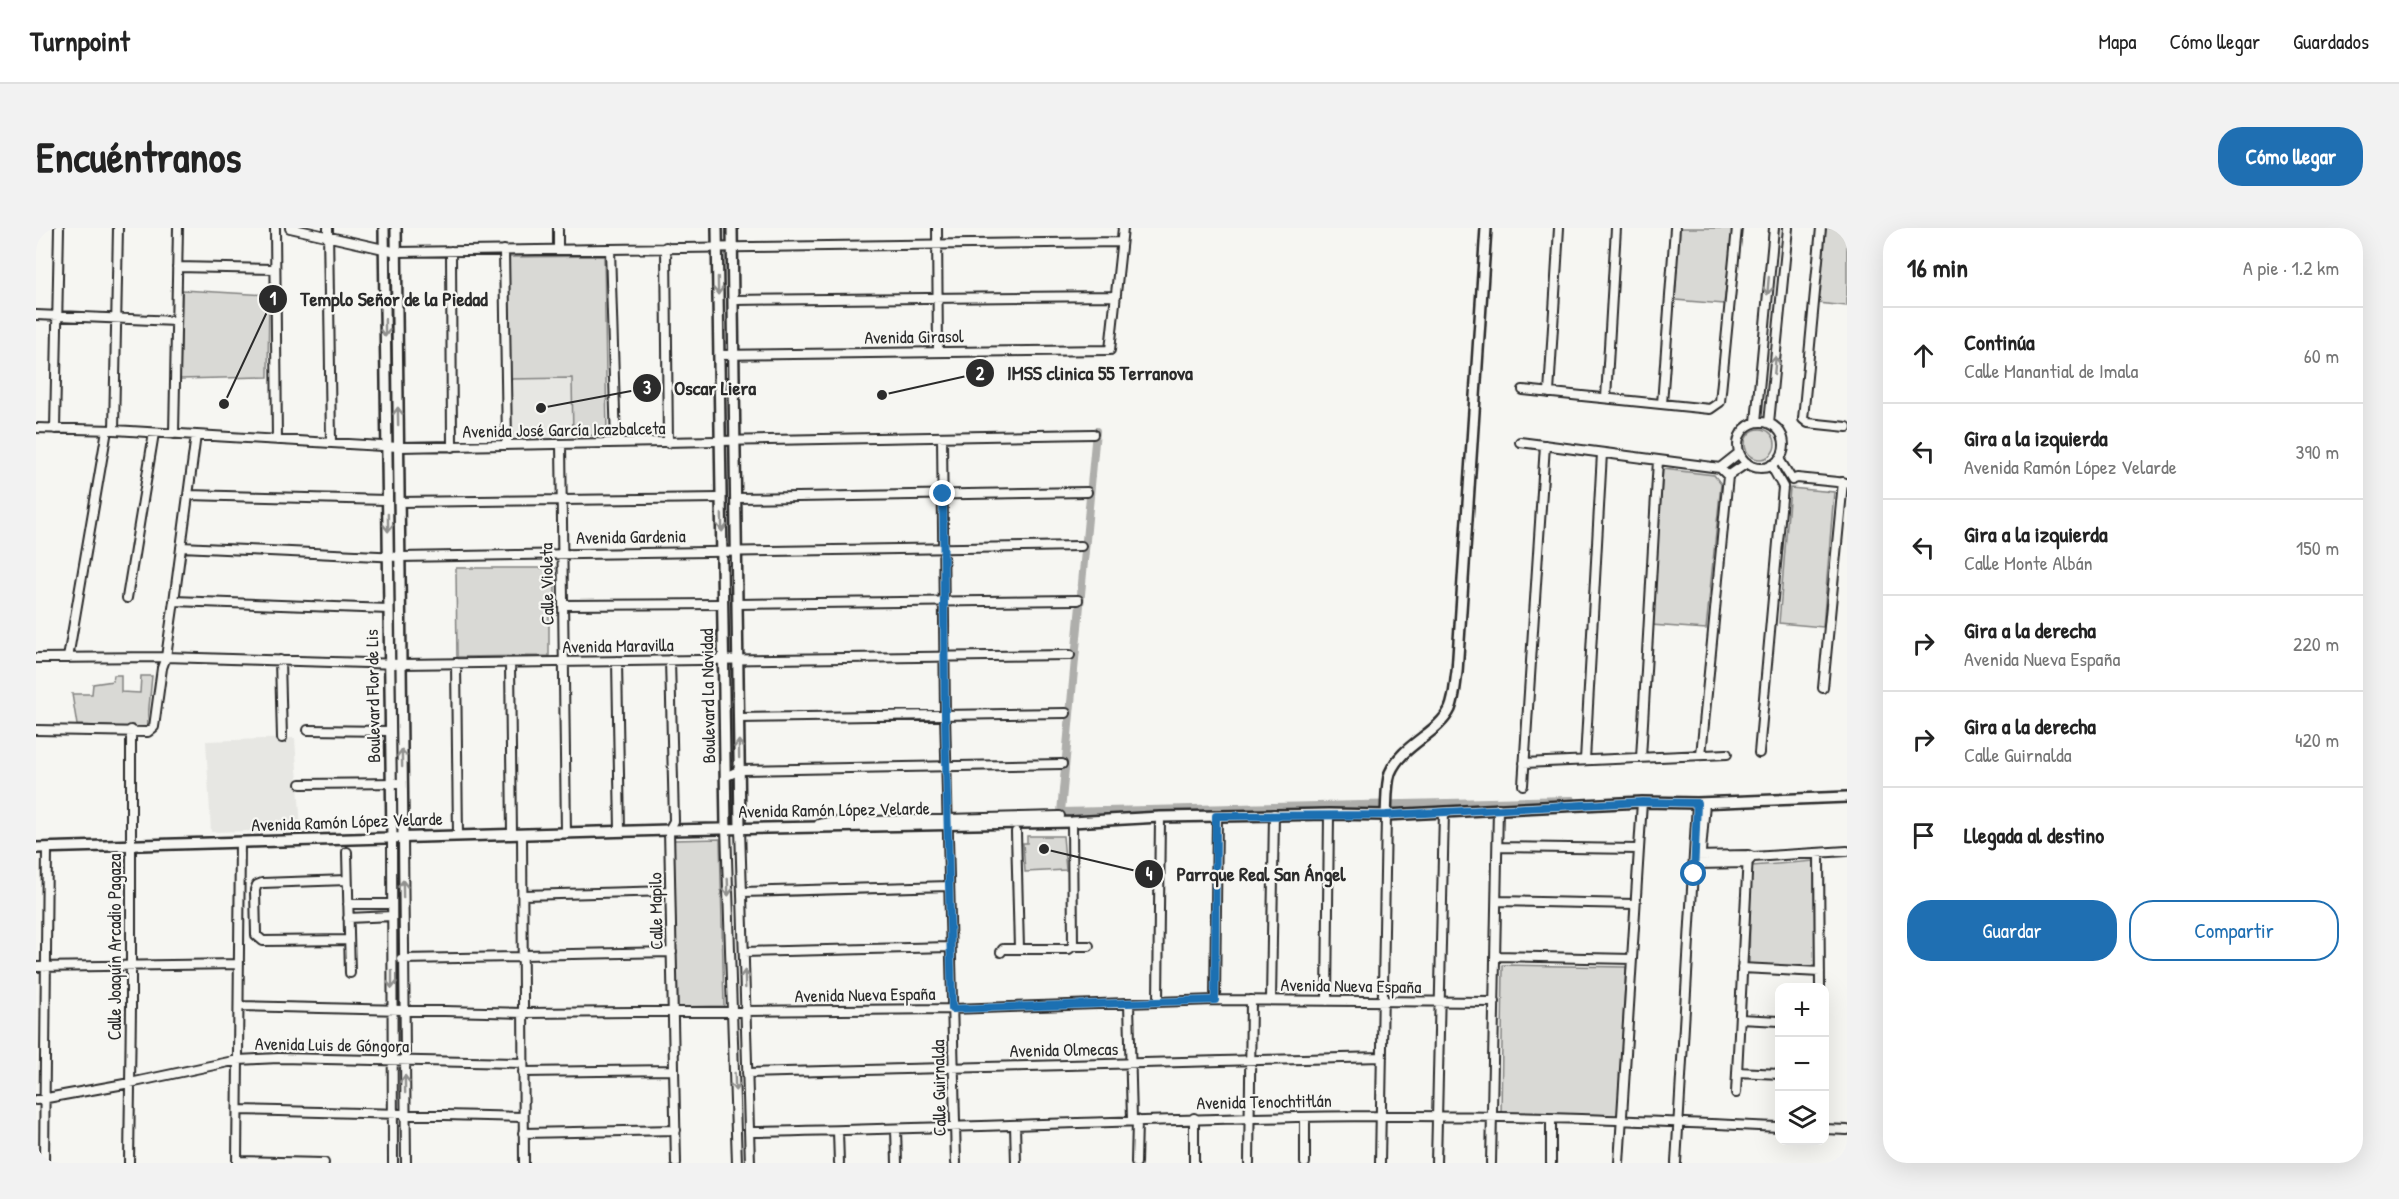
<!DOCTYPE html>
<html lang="es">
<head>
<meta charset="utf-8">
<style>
	:root { --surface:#fff; --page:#f2f2f2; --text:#222; --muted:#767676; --line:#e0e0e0; --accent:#1f6fb2 }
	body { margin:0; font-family:"Patrick Hand",sans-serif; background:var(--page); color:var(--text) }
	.controls { position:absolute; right:18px; bottom:18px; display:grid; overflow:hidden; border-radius:12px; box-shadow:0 6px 24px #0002 }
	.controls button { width:54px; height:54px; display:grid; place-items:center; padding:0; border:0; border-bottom:2px solid var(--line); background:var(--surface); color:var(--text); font:30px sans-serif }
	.stop { position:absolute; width:18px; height:18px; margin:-14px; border:4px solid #1f6fb2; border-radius:50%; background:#fff }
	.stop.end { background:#1f6fb2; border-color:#fff; box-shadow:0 2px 6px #0008 }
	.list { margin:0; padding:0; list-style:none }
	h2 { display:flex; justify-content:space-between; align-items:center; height:78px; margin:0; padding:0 24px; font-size:26px }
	h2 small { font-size:20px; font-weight:400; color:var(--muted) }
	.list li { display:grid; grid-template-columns:39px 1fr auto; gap:18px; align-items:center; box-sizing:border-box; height:96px; padding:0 24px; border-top:2px solid var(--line) }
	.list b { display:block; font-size:22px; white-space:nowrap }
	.list p { margin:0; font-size:20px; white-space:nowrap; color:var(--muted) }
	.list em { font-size:20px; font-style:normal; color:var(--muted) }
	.actions { display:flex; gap:12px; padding:18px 24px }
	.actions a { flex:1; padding:14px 0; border:2px solid var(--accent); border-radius:24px; text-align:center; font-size:21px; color:var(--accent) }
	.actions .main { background:var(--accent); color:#fff }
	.icon { flex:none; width:33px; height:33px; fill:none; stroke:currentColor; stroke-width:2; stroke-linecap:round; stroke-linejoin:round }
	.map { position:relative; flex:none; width:1811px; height:935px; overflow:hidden; border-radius:24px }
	header { display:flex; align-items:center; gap:36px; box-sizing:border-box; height:84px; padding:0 30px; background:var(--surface); border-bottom:2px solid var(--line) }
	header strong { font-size:28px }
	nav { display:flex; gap:33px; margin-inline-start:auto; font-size:21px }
	.intro { display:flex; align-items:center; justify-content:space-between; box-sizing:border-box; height:144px; padding:0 36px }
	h1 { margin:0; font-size:42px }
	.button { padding:15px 27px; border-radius:24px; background:var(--accent); color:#fff; font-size:21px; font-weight:700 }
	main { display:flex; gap:36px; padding:0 36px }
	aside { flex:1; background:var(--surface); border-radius:24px; box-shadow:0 6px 24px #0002 }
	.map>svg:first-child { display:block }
</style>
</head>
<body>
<header>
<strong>Turnpoint</strong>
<nav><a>Mapa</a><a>Cómo llegar</a><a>Guardados</a></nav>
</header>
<div class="intro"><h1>Encuéntranos</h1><a class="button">Cómo llegar</a></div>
<main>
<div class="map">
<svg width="1811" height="935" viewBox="0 0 1811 935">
	<rect width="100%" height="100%" fill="#f6f6f2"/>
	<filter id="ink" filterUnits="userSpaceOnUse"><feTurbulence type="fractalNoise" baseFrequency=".0167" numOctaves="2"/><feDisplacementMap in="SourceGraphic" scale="12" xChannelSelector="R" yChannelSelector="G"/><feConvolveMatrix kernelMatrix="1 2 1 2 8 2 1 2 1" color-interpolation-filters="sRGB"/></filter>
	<g filter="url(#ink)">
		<path fill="#e7e7e3" d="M536 150 537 208 475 210 474 151Z
			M259 510 265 602 175 604 170 513Z"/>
		<path fill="#d9d9d5" stroke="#828280" stroke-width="1.5" d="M1643 0H1697L1688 76 1639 72Z
			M1790 0H1811V78L1782 75Z
			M568 28 571 207 537 208 536 150 474 151 472 29Z
			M146 62 233 67 232 149 144 151Z
			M1709 216a15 15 0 1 1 30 0a15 15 0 1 1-30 0Z
			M1627 241 1678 247 1685 256 1670 401 1615 397Z
			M1754 260 1798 264 1787 399 1743 395Z
			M420 340H519V371H513V428L421 429Z
			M78 447H85V464L104 465 105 448H116L111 500 41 497 36 466H56L57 456 77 453Z
			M991 608H1027L1030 642 989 644 987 615H991Z
			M684 611 688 778 642 779 637 612Z
			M1778 633 1779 739 1713 737 1715 638Z
			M1467 737 1590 739 1582 890 1465 888Z"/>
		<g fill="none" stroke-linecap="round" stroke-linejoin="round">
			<path stroke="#aeaeab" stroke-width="8" d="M1060 203 1025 584 1536 572"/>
			<defs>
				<path id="minor" d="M239 0 241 212
					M254 0 361 24 1085 14
					M292 0 295 215
					M522 0V21
					M901 0 902 124
					M1785 0 1767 191 1772 195 1811 199
					M630 19 632 215
					M574 21 580 215
					M468 22 471 216
					M415 23 416 219
					M141 39 239 41
					M697 72 1080 68
					M0 87 140 93
					M683 127 1074 122 1087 0
					M1487 162 1674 181 1684 174 1701 0
					M1513 165 1523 0
					M1570 170 1580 0
					M1626 176 1639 0
					M1720 194 1738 0
					M1702 217a23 23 0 1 1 46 0a23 23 0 1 1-46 0Z
					M1733 195 1752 0
					M0 200 78 202 363 219 1057 206
					M19 201 23 0
					M78 202 82 0
					M138 206 142 0
					M906 209 909 486 920 935
					M1484 214 1684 240 1692 248 1665 527
					M525 216 530 605
					M1743 231 1756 252
					M1735 237 1747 259
					M1684 240 1703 225
					M1692 248 1711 235
					M1756 252 1761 250 1811 255
					M152 267 351 272
					M700 270 1051 264
					M363 274 685 270
					M145 319 364 329 1045 318
					M91 370 118 205
					M138 373 353 381
					M701 376 1042 372
					M527 377 687 376
					M0 430 130 429 365 436 1034 427
					M32 430 71 202
					M244 432 246 510
					M634 432 638 593 633 602 640 935
					M581 433 584 603
					M420 435 422 608
					M474 435 476 606
					M1787 460 1807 254
					M703 490 1030 485
					M0 502 112 504 118 499 126 440 130 429 138 373 160 207
					M272 502 354 503
					M1723 525 1747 259
					M1605 530 1622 232
					M1549 532 1566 225
					M1488 535 1691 526
					M689 549 704 542 1026 536
					M265 556 366 555
					M1487 557 1509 217
					M783 596 793 594 1024 588
					M690 600 701 935
					M704 600 714 935
					M980 604 983 721
					M486 606 488 935
					M367 609 370 935
					M356 610 357 935
					M1462 619 1603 621
					M311 624 314 745
					M1783 625 1784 760
					M1658 628 1712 627 1717 629 1811 623
					M1661 636 1711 635 1714 632
					M1659 645 1664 636 1669 575
					M311 652 226 655 221 657 219 662 220 707 227 713 313 712
					M706 664 913 658
					M487 667 634 663
					M1461 673 1599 676
					M312 676H356
					M312 690 356 688
					M1037 718H1053
					M708 724 914 719
					M965 724 967 721H1033L1037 718 1036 594
					M487 727 636 724
					M1459 728 1596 731
					M365 731 487 729
					M0 739 203 736
					M1706 740 1784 744
					M1179 772 1181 588
					M1235 772 1238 586
					M1122 773 1124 589
					M1291 773 1293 586
					M1093 775 1096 892
					M203 778 488 785 916 781 1179 772 1459 774
					M1704 791 1744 793
					M487 844 638 842
					M1701 844 1744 846
					M711 845 1346 829
					M1700 865 1712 627
					M0 872 94 855 202 832 243 830 487 835
					M202 882 487 889
					M979 897 980 935
					M860 901 861 935
					M1788 901 1811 902
					M802 903 803 935
					M713 904C924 901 1134 889 1345 888 1478 887 1611 893 1744 899
					M487 905 640 902
					M201 933 288 935
					M8 935 11 620
					M93 935 95 779V502
					M201 935 204 614
					M1100 935 1101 892
					M1158 935V890
					M1213 935 1215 772
					M1269 935V889
					M1344 935 1350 587
					M1400 935 1408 584
					M1455 935 1462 580
					M1515 935V891
					M1583 935 1606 574
					M1640 935 1661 575"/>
				<path id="tertiary" d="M348 0 356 610
					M360 0 367 609
					M681 0 690 600
					M696 0 704 600
					M1350 587C1351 574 1350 557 1354 545 1366 516 1402 506 1414 481 1419 469 1419 456 1421 444L1450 0
					M0 620 633 602 1036 594 1124 589 1293 586 1350 587 1606 574 1661 575 1811 569"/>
			</defs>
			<use href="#minor" stroke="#2b2b2b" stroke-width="12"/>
			<use href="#tertiary" stroke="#2b2b2b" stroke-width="14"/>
			<use href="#minor" stroke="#f6f6f2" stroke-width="8"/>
			<use href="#tertiary" stroke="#f6f6f2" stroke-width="9"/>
		</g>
		<defs><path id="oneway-shaft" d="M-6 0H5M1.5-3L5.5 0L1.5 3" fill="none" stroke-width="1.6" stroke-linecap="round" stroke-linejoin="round" transform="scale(1.5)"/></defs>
		<g stroke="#90908e">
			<use href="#oneway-shaft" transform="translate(682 58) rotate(89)"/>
			<use href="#oneway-shaft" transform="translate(1732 58) rotate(95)"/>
			<use href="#oneway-shaft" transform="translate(349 100) rotate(89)"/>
			<use href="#oneway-shaft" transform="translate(1739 137) rotate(-85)"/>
			<use href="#oneway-shaft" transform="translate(362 188) rotate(-91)"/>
			<use href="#oneway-shaft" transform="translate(352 295) rotate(89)"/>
			<use href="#oneway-shaft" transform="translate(686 295) rotate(89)"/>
			<use href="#oneway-shaft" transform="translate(703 521) rotate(-91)"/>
			<use href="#oneway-shaft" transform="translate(366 530) rotate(-91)"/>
			<use href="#oneway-shaft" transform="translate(692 659) rotate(88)"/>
			<use href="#oneway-shaft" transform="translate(367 661) rotate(-91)"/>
			<use href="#oneway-shaft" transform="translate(709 751) rotate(-92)"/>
			<use href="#oneway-shaft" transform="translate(356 752) rotate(90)"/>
			<use href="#oneway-shaft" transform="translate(699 854) rotate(88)"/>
			<use href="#oneway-shaft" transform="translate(369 856) rotate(-91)"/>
		</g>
	</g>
	<g fill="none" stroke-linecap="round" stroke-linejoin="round" filter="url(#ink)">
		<path stroke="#1f6fb2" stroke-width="8" d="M907 266 909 486 916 781 1179 772 1180 588 1350 587 1606 574 1661 575 1658 646"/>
	</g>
	<g text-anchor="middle" stroke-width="4.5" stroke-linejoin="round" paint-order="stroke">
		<g font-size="18" fill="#2b2b2b" stroke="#f6f6f2">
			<text transform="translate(878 109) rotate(-1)" y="6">Avenida Girasol</text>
			<text transform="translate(528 202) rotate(-1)" y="6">Avenida José García Icazbalceta</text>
			<text transform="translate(595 309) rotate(-1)" y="6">Avenida Gardenia</text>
			<text transform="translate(511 356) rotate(-91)" y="6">Calle Violeta</text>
			<text transform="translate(582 418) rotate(-1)" y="6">Avenida Maravilla</text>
			<text transform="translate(337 468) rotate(-91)" y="6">Boulevard Flor de Lis</text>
			<text transform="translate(672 468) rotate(-91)" y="6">Boulevard La Navidad</text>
			<text transform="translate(798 582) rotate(-1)" y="6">Avenida Ramón López Velarde</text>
			<text transform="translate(311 594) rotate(-2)" y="6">Avenida Ramón López Velarde</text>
			<text transform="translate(620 683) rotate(-91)" y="6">Calle Mapilo</text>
			<text transform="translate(79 719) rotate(-90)" y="6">Calle Joaquín Arcadio Pagaza</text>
			<text transform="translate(1315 758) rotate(1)" y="6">Avenida Nueva España</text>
			<text transform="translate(829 767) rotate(-1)" y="6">Avenida Nueva España</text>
			<text transform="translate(296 817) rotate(1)" y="6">Avenida Luis de Góngora</text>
			<text transform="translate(1028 822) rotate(-1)" y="6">Avenida Olmecas</text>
			<text transform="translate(903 860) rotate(-91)" y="6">Calle Guirnalda</text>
			<text transform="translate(1228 874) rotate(-1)" y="6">Avenida Tenochtitlán</text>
		</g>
	</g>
	<path fill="none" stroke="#2b2b2b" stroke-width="2" d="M188 176L237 71M846 167L944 145M505 180L611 160M1008 621L1113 646"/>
	<g fill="#2b2b2b" stroke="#f6f6f2" stroke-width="2">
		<circle cx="188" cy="176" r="6"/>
		<circle cx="846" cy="167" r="6"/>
		<circle cx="505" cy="180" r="6"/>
		<circle cx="1008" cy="621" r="6"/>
		<circle cx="237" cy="71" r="15"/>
		<circle cx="944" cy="145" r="15"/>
		<circle cx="611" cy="160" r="15"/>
		<circle cx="1113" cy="646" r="15"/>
	</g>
	<g font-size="18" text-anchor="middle" font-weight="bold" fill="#fff">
		<text x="237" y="77">1</text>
		<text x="944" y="152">2</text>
		<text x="611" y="166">3</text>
		<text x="1113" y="652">4</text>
	</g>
	<g font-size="20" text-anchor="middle" font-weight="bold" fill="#2b2b2b" stroke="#f6f6f2" stroke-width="4.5" stroke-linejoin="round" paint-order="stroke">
		<text x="358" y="78">Templo Señor de la Piedad</text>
		<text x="1064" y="152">IMSS clinica 55 Terranova</text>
		<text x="679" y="167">Oscar Liera</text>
		<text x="1225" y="653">Parrque Real San Ángel</text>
	</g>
</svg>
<div class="controls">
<button>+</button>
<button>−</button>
<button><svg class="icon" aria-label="layers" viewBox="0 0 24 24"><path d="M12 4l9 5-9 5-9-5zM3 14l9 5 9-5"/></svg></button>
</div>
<div class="stop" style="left:1658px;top:646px"></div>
<div class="stop end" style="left:907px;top:266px"></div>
</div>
<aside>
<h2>16 min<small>A pie · 1.2 km</small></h2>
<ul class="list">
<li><svg class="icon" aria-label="ahead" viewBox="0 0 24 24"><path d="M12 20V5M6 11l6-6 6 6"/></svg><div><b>Continúa</b><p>Calle Manantial de Imala</p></div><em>60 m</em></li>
<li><svg class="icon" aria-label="left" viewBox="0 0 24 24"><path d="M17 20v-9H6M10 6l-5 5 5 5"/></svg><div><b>Gira a la izquierda</b><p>Avenida Ramón López Velarde</p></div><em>390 m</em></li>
<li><svg class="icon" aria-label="left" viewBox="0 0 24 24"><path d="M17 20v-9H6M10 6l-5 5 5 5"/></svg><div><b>Gira a la izquierda</b><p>Calle Monte Albán</p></div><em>150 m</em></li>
<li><svg class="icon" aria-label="right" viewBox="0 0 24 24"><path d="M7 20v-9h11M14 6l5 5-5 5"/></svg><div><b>Gira a la derecha</b><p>Avenida Nueva España</p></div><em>220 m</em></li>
<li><svg class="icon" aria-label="right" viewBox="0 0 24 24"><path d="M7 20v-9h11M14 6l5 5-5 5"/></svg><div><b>Gira a la derecha</b><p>Calle Guirnalda</p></div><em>420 m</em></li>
<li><svg class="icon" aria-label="arrive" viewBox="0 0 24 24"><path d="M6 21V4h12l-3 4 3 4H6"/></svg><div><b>Llegada al destino</b></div></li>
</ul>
<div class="actions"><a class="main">Guardar</a><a>Compartir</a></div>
</aside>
</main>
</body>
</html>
